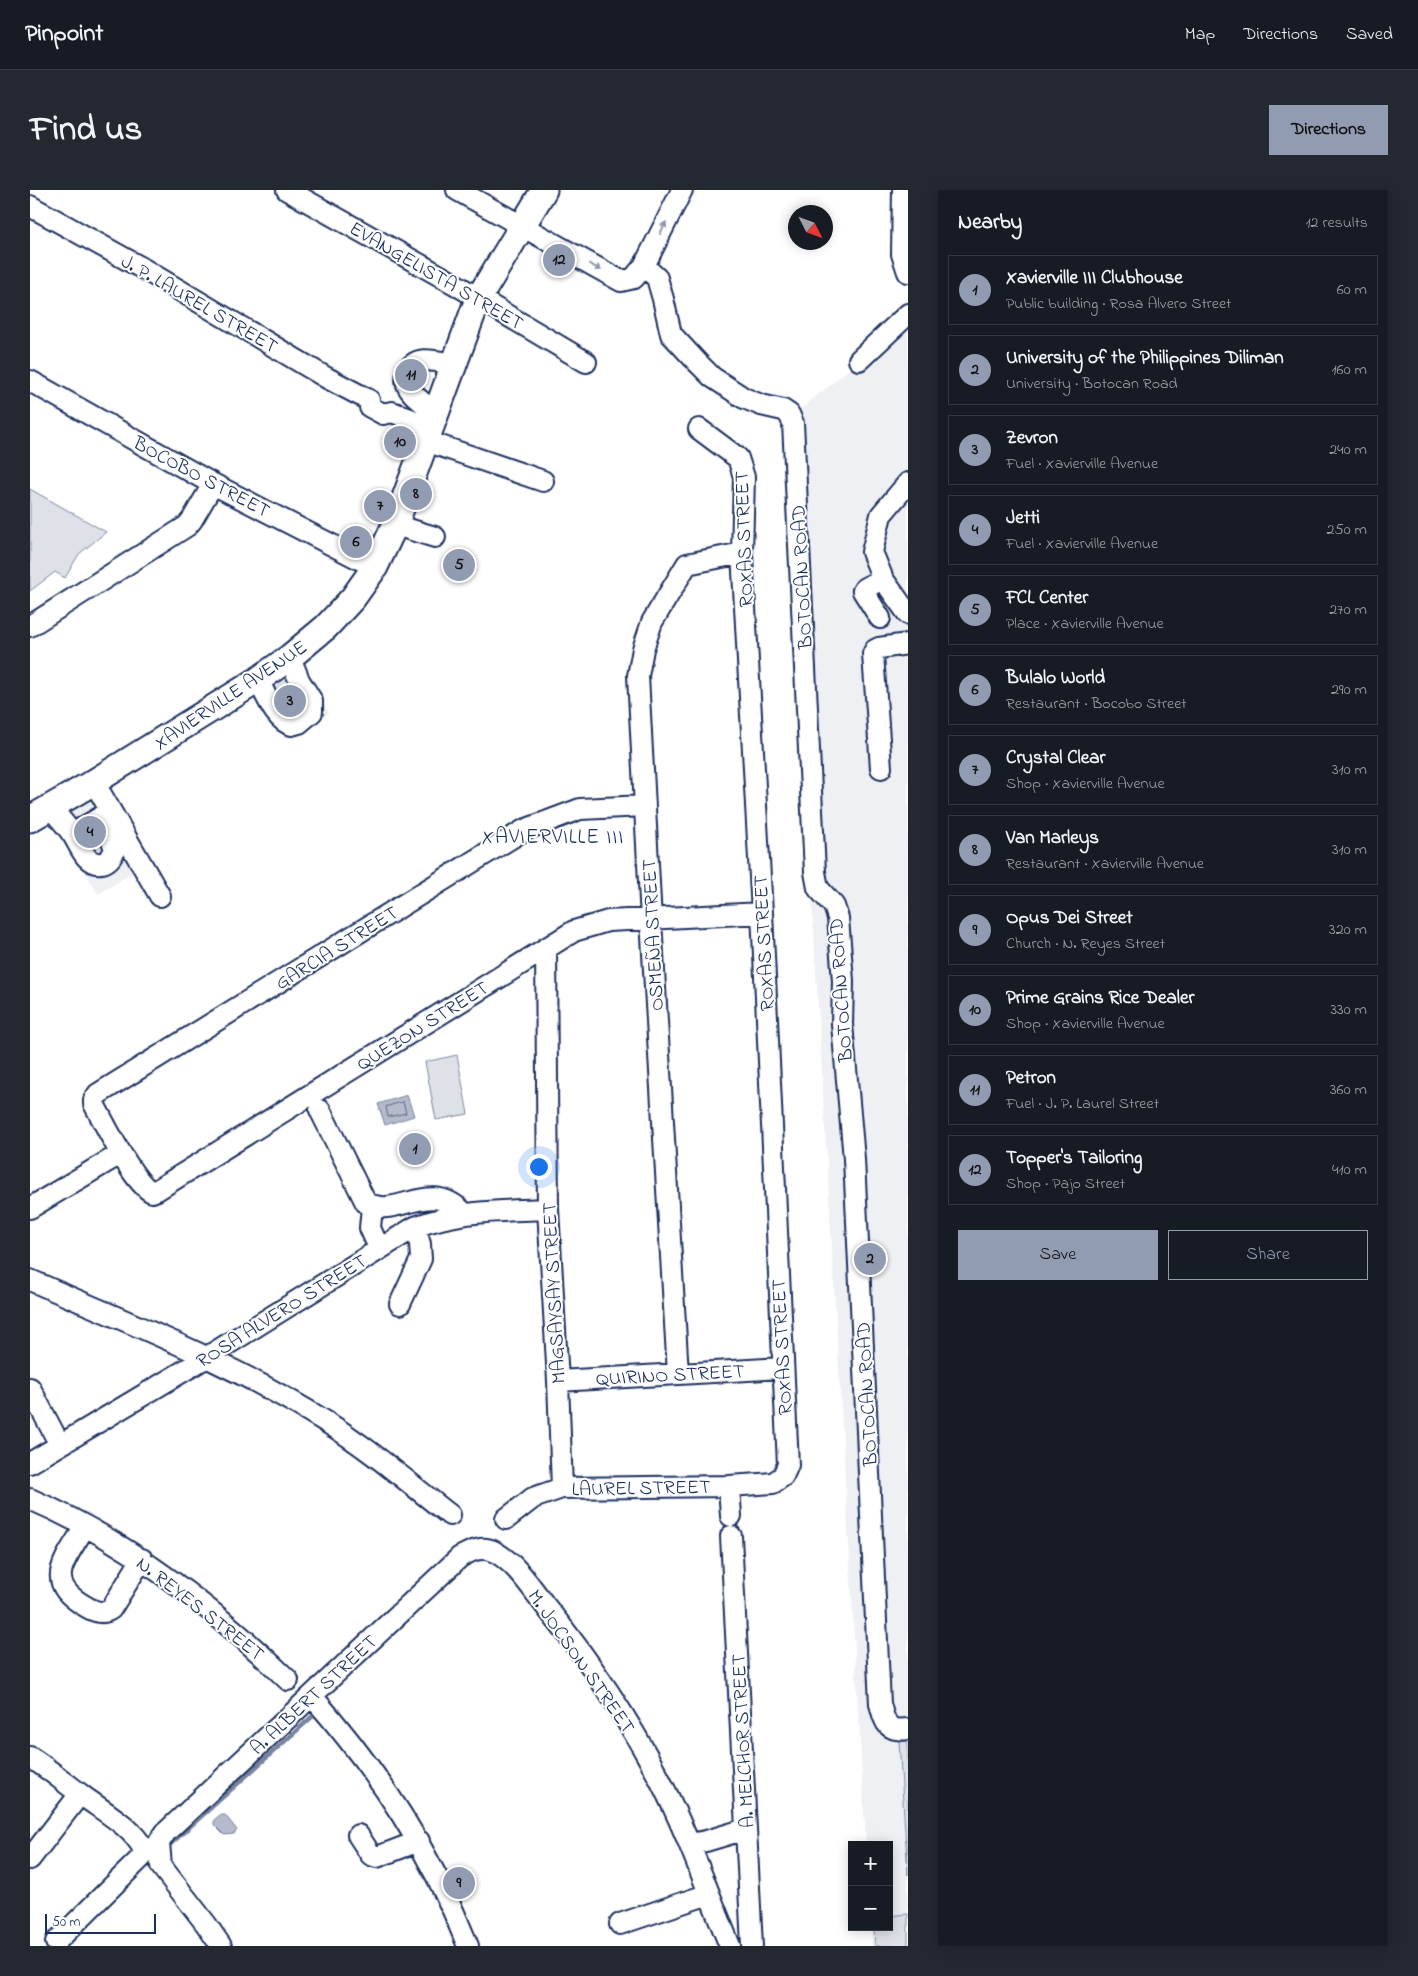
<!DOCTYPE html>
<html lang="en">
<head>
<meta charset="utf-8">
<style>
	:root { --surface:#171b24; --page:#242831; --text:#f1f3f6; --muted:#9ea1a6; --line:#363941; --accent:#919bb2 }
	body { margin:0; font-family:"Indie Flower",sans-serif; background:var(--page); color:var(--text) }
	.controls { position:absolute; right:15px; bottom:15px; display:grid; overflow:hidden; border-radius:0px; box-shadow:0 2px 12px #0003 }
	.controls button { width:45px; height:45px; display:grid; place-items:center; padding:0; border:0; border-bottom:1px solid var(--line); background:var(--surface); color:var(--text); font:25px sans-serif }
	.compass { position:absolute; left:758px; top:15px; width:45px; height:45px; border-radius:50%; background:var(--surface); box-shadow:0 2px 12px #0003; rotate:132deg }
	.scale { position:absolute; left:15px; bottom:12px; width:111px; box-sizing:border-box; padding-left:5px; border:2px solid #1b2f5e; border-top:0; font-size:14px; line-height:18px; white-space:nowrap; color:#1b2f5e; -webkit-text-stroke:4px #fff; paint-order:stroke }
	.you { position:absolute; left:508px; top:976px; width:18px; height:18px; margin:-12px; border:4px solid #fff; border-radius:50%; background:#1a73e8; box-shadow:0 0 0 8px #1a73e833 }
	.badge { display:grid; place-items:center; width:32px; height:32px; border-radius:50%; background:var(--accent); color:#111; font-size:16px; font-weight:700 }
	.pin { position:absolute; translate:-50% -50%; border:2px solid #fff; box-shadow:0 1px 5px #0006 }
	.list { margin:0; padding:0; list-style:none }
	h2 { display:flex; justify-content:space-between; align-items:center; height:65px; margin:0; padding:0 20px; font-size:21px }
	h2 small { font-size:16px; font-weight:400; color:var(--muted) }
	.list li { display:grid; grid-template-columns:32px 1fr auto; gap:15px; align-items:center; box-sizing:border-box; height:70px; margin:0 10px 10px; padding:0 10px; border:1px solid var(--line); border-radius:0px }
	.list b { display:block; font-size:19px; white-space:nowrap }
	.list p { margin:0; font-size:16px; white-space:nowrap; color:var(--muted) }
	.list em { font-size:16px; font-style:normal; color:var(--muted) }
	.actions { display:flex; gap:10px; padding:15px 20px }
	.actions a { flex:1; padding:11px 0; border:1px solid var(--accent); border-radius:0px; text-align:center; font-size:18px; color:var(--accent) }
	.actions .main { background:var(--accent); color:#111 }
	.map { position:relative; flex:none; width:878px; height:1756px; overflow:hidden; border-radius:0px }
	header { display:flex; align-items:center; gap:30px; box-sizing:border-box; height:70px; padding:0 25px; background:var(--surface); border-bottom:1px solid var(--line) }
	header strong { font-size:24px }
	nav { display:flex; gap:28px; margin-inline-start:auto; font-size:18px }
	.intro { display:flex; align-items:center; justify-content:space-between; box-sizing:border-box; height:120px; padding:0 30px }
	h1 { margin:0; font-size:35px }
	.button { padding:12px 22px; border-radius:0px; background:var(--accent); color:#111; font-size:18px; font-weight:700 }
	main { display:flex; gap:30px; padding:0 30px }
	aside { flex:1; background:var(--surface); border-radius:0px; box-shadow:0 2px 12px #0003 }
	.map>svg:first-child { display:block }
</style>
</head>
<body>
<header>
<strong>Pinpoint</strong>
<nav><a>Map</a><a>Directions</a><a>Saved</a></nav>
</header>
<div class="intro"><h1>Find us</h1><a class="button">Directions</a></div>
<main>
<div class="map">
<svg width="878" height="1756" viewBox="0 0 878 1756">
	<rect width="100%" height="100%" fill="#fff"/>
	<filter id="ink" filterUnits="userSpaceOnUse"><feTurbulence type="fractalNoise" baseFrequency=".02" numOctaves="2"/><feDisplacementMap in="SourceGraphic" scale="10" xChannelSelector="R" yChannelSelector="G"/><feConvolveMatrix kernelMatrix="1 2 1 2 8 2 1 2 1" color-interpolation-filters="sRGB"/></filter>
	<g filter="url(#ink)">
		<path fill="#eff0f4" d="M878 131V1756H842L841 1737H859V1655H836L769 483 760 228Z
			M269 473 299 523 257 549 227 500Z
			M61 604 106 681 68 704 23 627Z"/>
		<path fill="#dee1e7" stroke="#7c88a2" d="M0 299 76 342 49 364 35 388 25 382 0 401Z
			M427 865 438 924 406 930 395 872Z
			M878 1551V1685L869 1552Z
			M878 1724V1756H845L844 1737H859V1726Z"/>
		<path fill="#b5bbca" stroke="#77839f" d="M377 905 384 926 355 935 348 914Z
			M190 1625H195L207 1640 204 1644 194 1645 184 1635V1630Z"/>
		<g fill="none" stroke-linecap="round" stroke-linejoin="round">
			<path stroke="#596789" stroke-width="1" d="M373 912 376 923 358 927 356 917Z"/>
			<path stroke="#77839f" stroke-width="4.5" d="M136 1658 284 1525"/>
			<defs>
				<path id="minor" d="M257 0 423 93 556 172
					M427 0 591 91 604 88 614 76 652 0
					M873 0 872 64 878 82
					M0 16 112 78 297 188 339 210 340 217 353 224 362 222 401 237
					M614 76 627 88 633 109 641 144 667 172 682 187 714 208 731 215 753 220 759 224 763 233 785 682 788 698 804 716 808 728 813 791 812 834 824 969 850 1514C855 1532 856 1542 878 1539
					M829 170 878 124
					M0 191 183 294 345 377
					M406 223C398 216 386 209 380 200 376 195 375 188 378 182 385 163 409 172 423 174
					M396 251 513 291
					M878 293 851 325 842 362 853 389 878 424
					M365 335 405 347
					M850 428 833 401 835 398 853 389
					M0 436 157 336 162 330 183 294
					M228 490C236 504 245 531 262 535L269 533 282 522V511L269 490 260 467
					M851 578 843 464 845 460 849 458 878 454
					M64 592 130 706
					M615 616 550 619 494 640 68 904 64 910V914C75 934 103 993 122 1002L127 1000 544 741 578 731 732 723
					M20 617C28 626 36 635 43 645 50 656 56 676 72 673 80 671 83 665 85 659L73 626
					M42 644 81 621
					M516 758 518 1019 528 1191 532 1298
					M290 920 336 1013C369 1030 398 987 434 1023
					M342 1017 340 1038 349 1058
					M0 1018 90 964
					M0 1090C101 1134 205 1174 298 1233 341 1260 380 1294 420 1325
					M370 1114 391 1069 390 1054 385 1037
					M648 1184 621 730 608 486 613 459 622 432 657 374 712 363
					M528 1191 752 1178
					M0 1198 30 1255
					M0 1273 177 1167 385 1037C429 1020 472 1021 518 1019
					M699 1296 701 1326
					M0 1309C98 1351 182 1416 258 1490
					M476 1329 503 1308 532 1298 699 1296 743 1293 753 1286 758 1275 732 723 712 363 714 287 708 268 669 239
					M55 1336C37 1369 11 1391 55 1416 63 1421 73 1425 81 1419L112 1369
					M701 1346 722 1756
					M282 1506C350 1584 400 1660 438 1756
					M0 1567C19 1579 35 1593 53 1606 73 1621 103 1637 114 1660L111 1668 26 1752
					M328 1645 341 1665 347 1667 389 1651
					M660 1654 676 1651 716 1639
					M0 1669 50 1604
					M590 1734 679 1704
					M191 1756 176 1734 131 1676 129 1652 136 1642 430 1367C441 1361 453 1355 465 1362 487 1374 502 1399 517 1418 559 1470 598 1528 629 1588 657 1642 677 1700 700 1756"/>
				<path id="major" d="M0 629 64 592 228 490 260 467 296 437 323 408 345 377 365 335 448 109 514 0"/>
			</defs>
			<use href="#minor" stroke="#1b2f5e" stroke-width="24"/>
			<use href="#major" stroke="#1b2f5e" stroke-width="29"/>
			<use href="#minor" stroke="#fff" stroke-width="20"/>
			<use href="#major" stroke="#fff" stroke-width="25"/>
		</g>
		<defs><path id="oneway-solid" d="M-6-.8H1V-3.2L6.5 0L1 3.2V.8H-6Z" transform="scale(1.25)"/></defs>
		<g fill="#8d97ae">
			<use href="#oneway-solid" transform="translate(633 38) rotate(-63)"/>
			<use href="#oneway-solid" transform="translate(565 77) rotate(28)"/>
		</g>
	</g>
	<g text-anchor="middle" stroke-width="4" stroke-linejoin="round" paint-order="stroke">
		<g font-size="20" fill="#1b2f5e" stroke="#fff">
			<text transform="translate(407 85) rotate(30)" y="7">EVANGELISTA STREET</text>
			<text transform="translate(170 113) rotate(30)" y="7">J. P. LAUREL STREET</text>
			<text transform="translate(172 286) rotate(28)" y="7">BOCOBO STREET</text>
			<text transform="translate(713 349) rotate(-92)" y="7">ROXAS STREET</text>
			<text transform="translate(771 387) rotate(-93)" y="7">BOTOCAN ROAD</text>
			<text transform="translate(200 504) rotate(-34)" y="7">XAVIERVILLE AVENUE</text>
			<text transform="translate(622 745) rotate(-93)" y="7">OSMEÑA STREET</text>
			<text transform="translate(733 753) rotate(-93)" y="7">ROXAS STREET</text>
			<text transform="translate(306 757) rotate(-32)" y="7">GARCIA STREET</text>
			<text transform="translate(810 800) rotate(-94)" y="7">BOTOCAN ROAD</text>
			<text transform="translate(392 835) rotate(-32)" y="7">QUEZON STREET</text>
			<text transform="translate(523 1103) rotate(-93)" y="7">MAGSAYSAY STREET</text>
			<text transform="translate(251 1120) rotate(-32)" y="7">ROSA ALVERO STREET</text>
			<text transform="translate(751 1157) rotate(-93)" y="7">ROXAS STREET</text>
			<text transform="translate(640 1184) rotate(-3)" y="7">QUIRINO STREET</text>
			<text transform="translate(836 1204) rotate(-93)" y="7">BOTOCAN ROAD</text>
			<text transform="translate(611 1297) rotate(-1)" y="7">LAUREL STREET</text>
			<text transform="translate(171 1418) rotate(38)" y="7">N. REYES STREET</text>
			<text transform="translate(552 1471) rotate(55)" y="7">M. JOCSON STREET</text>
			<text transform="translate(283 1504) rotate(-43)" y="7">A. ALBERT STREET</text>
			<text transform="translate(712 1551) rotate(-93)" y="7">A. MELCHOR STREET</text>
		</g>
		<g font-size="21" letter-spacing="1" fill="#1b2f5e" stroke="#fff">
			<text x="523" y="653">XAVIERVILLE III</text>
		</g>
	</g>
</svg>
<div class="controls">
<button>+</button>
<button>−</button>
</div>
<svg class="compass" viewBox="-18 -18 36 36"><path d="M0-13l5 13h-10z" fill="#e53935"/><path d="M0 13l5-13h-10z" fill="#9ea1a6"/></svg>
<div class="scale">50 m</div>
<div class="you"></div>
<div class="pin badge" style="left:385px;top:959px">1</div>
<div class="pin badge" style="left:840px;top:1069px">2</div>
<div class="pin badge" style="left:260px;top:511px">3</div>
<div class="pin badge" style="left:60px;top:642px">4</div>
<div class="pin badge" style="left:429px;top:375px">5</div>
<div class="pin badge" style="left:326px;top:352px">6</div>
<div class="pin badge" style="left:350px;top:316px">7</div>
<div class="pin badge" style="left:386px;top:304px">8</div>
<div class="pin badge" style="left:429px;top:1693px">9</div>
<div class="pin badge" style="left:370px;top:252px">10</div>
<div class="pin badge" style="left:381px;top:185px">11</div>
<div class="pin badge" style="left:529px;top:70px">12</div>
</div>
<aside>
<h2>Nearby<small>12 results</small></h2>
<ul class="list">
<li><span class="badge">1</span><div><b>Xavierville III Clubhouse</b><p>Public building · Rosa Alvero Street</p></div><em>60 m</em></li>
<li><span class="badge">2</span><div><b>University of the Philippines Diliman</b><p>University · Botocan Road</p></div><em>160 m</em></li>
<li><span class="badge">3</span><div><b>Zevron</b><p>Fuel · Xavierville Avenue</p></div><em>240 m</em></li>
<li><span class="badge">4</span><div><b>Jetti</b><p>Fuel · Xavierville Avenue</p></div><em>250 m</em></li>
<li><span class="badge">5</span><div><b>FCL Center</b><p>Place · Xavierville Avenue</p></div><em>270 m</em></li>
<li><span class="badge">6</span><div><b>Bulalo World</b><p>Restaurant · Bocobo Street</p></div><em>290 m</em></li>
<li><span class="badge">7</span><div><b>Crystal Clear</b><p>Shop · Xavierville Avenue</p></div><em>310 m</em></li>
<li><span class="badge">8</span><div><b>Van Marleys</b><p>Restaurant · Xavierville Avenue</p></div><em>310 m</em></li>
<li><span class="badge">9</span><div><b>Opus Dei Street</b><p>Church · N. Reyes Street</p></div><em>320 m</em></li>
<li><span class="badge">10</span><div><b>Prime Grains Rice Dealer</b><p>Shop · Xavierville Avenue</p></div><em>330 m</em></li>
<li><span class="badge">11</span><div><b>Petron</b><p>Fuel · J. P. Laurel Street</p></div><em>360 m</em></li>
<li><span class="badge">12</span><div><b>Topper's Tailoring</b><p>Shop · Pajo Street</p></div><em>410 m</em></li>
</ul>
<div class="actions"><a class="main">Save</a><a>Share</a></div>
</aside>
</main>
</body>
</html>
